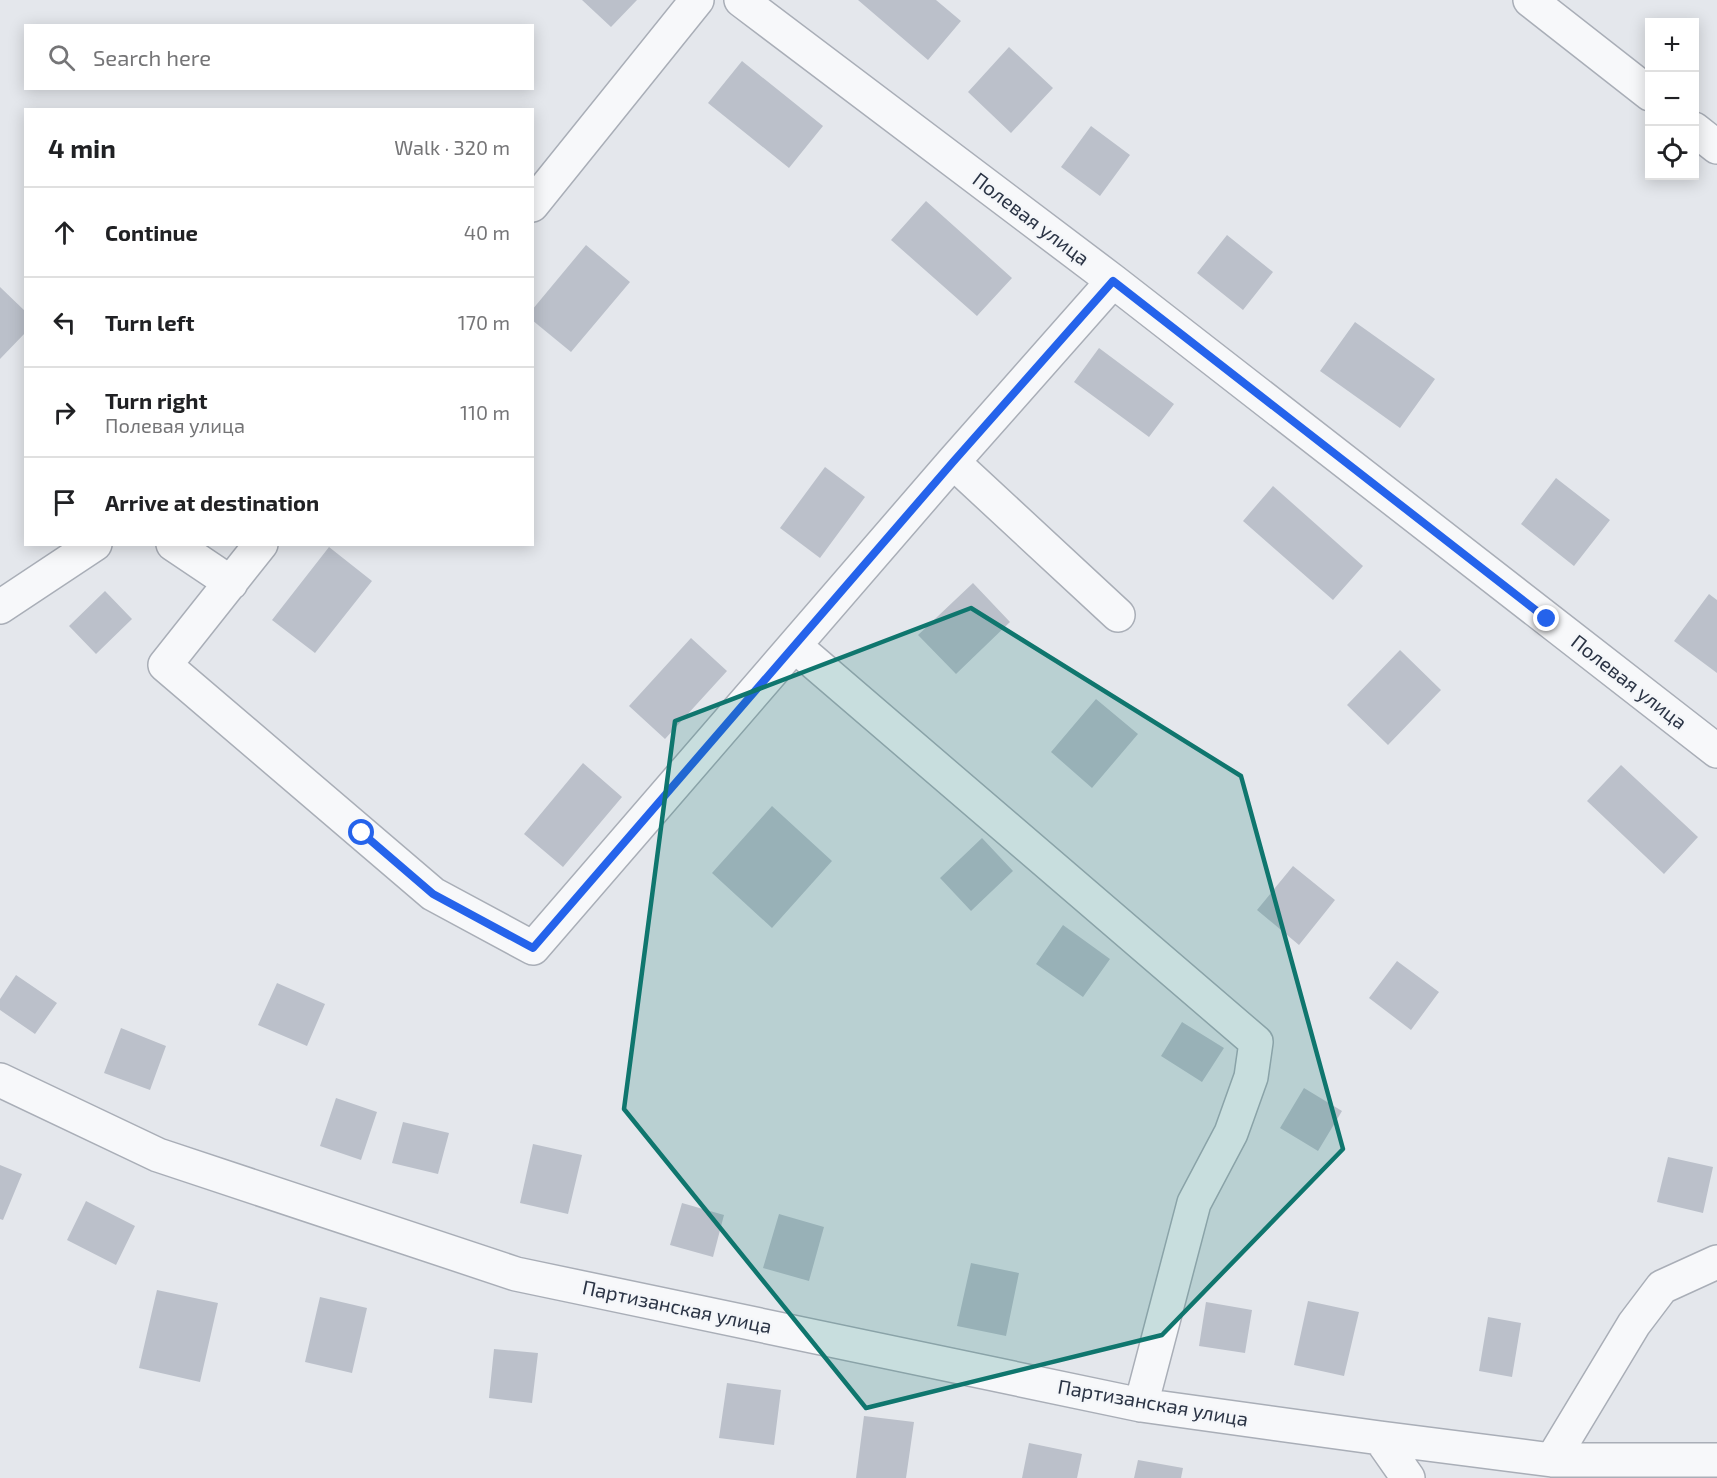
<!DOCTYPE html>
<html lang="en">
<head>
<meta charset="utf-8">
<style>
	:root { --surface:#fff; --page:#f2f2f2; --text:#202124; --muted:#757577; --line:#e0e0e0 }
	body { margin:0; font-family:"Exo 2",sans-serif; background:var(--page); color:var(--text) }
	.controls { position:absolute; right:18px; top:18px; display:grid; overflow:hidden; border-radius:0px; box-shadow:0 3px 15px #0003 }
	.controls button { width:54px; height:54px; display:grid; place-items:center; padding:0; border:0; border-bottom:2px solid var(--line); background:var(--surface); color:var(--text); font:30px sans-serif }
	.stop { position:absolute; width:18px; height:18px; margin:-14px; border:4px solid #2563eb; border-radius:50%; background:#fff }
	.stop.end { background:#2563eb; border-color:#fff; box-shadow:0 2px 6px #0008 }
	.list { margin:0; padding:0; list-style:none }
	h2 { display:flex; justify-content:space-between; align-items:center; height:78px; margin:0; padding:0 24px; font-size:26px }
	h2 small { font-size:20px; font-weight:400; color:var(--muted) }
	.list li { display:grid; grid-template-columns:39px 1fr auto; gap:18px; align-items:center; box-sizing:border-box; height:90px; padding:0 24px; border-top:2px solid var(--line) }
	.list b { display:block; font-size:22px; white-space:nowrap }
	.list p { margin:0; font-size:20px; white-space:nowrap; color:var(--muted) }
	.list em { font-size:20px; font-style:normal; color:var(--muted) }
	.icon { flex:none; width:33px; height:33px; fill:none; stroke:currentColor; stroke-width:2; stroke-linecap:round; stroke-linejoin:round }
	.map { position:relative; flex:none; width:1717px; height:1478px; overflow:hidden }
	.search { position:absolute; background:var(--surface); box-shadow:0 3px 15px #0003; left:24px; top:24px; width:510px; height:66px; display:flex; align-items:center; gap:15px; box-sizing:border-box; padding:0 21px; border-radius:0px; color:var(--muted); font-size:22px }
	.panel { position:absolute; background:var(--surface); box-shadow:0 3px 15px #0003; left:24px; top:108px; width:510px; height:438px; border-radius:0px }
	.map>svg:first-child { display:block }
</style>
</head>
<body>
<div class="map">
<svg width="1717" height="1478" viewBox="0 0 1717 1478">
	<rect width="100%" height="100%" fill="#e4e7ec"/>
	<path fill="#bbc0ca" d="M582 0H637L611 27Z
		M858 0H936L961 21 928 60Z
		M1009 47 1053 88 1011 133 968 92Z
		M742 61 823 126 789 168 708 103Z
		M1091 126 1130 155 1100 196 1061 167Z
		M926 201 1012 278 977 316 891 240Z
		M1227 235 1273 272 1243 310 1197 273Z
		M586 245 630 282 571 352 532 320V310Z
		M0 287 26 312V332L0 359Z
		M1355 322 1435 379 1400 428 1320 371Z
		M1099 348 1174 404 1149 437 1074 382Z
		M825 467 865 497 820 558 780 528Z
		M1556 478 1610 520 1574 566 1521 524Z
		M1273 486 1363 566 1333 600 1243 521Z
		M329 547 372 581 315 653 272 620Z
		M973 583 1010 622 956 674 918 635Z
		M105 591 132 619 96 654 69 626Z
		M1709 594 1717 600V673L1674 641Z
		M691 638 727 671 665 739 629 706Z
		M1400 650 1441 690 1388 745 1347 705Z
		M1096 699 1138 734 1092 788 1051 752Z
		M583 763 622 797 563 867 524 834Z
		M1621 765 1698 837 1664 874 1587 801Z
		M772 806 832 861 772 928 712 873Z
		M982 838 1013 871 971 911 940 878Z
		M1293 866 1335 900 1299 945 1257 910Z
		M1063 925 1110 959 1083 997 1036 964Z
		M1397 961 1439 992 1411 1030 1369 998Z
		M16 975 57 1003 35 1034 0 1010V999Z
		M277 983 325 1004 307 1046 258 1025Z
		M1182 1022 1224 1048 1202 1082 1161 1056Z
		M121 1028 166 1046 150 1090 104 1073Z
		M1304 1088 1342 1111 1318 1151 1280 1128Z
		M336 1098 377 1112 361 1160 320 1146Z
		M403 1122 449 1133 438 1174 392 1163Z
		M533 1144 582 1155 568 1214 520 1203Z
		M1668 1157 1713 1167 1703 1213 1657 1202Z
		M0 1165 22 1174 3 1220 0 1219Z
		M86 1201 135 1226 116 1265 67 1240Z
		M682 1203 724 1215 713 1257 670 1245Z
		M779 1214 824 1227 809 1281 763 1268Z
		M971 1263 1019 1273 1006 1336 957 1326Z
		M157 1290 218 1303 200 1382 139 1368Z
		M320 1297 367 1308 352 1373 305 1362Z
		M1308 1301 1359 1312 1344 1376 1294 1365Z
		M1206 1302 1252 1310 1245 1353 1199 1346Z
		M1488 1317 1521 1323 1512 1377 1479 1371Z
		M494 1349 538 1353 532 1403 489 1398Z
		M727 1383 781 1390 774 1445 719 1438Z
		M864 1416 914 1422 906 1478H856Z
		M1029 1443 1082 1454 1077 1478H1022Z
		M1138 1460 1183 1468 1181 1478H1134Z"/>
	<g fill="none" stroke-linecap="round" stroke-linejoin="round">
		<defs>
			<path id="minor" d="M741 0 1113 281 1717 751
				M1530 0 1650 94
				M1694 129 1717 147
				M532 205 697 0
				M953 462 1118 615
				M173 544 231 583
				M261 544 165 665 433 894 533 948 953 462 1113 281
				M0 607 95 544
				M795 646 1256 1042 1251 1077 1231 1133 1194 1203 1141 1405
				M0 1080 158 1155 516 1274 1141 1405 1380 1438 1552 1460H1717
				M1380 1438 1408 1478
				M1552 1460 1634 1324 1662 1287 1717 1262"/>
		</defs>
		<use href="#minor" stroke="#a9aeb7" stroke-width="36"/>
		<use href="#minor" stroke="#f7f8fa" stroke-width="33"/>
	</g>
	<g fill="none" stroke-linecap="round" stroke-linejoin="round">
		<path stroke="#2563eb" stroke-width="8" d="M362 833 433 894 533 948 953 462 1113 281 1547 619"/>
	</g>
	<path fill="#0f766e" fill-opacity="0.2" stroke="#0f766e" stroke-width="4.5" stroke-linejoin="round" d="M971 608 1241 776 1343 1149 1162 1335 866 1408 624 1109 675 721Z"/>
	<g text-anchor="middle" stroke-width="4.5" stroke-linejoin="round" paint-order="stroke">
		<g font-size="20" fill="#2b3445" stroke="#f4f6f9">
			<text transform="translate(1031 219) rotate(37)" y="7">Полевая улица</text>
			<text transform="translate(1629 682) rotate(38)" y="7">Полевая улица</text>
			<text transform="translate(677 1307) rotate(12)" y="7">Партизанская улица</text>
			<text transform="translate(1153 1403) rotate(10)" y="7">Партизанская улица</text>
		</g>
	</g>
</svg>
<div class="controls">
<button>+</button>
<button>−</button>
<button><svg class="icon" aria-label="locate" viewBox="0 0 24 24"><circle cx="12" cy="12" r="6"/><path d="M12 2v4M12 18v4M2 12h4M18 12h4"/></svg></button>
</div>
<div class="stop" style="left:362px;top:833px"></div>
<div class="stop end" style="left:1547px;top:619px"></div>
<div class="search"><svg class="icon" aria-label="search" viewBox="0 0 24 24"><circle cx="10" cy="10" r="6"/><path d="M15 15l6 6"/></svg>Search here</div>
<section class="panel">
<h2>4 min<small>Walk · 320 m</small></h2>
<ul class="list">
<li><svg class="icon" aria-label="ahead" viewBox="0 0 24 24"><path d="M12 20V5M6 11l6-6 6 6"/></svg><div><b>Continue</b></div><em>40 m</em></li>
<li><svg class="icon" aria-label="left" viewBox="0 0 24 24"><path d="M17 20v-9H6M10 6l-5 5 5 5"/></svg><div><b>Turn left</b></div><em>170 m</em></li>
<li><svg class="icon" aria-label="right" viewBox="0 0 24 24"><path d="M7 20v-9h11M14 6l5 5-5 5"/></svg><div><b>Turn right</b><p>Полевая улица</p></div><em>110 m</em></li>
<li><svg class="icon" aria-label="arrive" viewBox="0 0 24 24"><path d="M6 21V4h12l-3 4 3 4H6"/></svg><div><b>Arrive at destination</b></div></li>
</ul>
</section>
</div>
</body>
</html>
